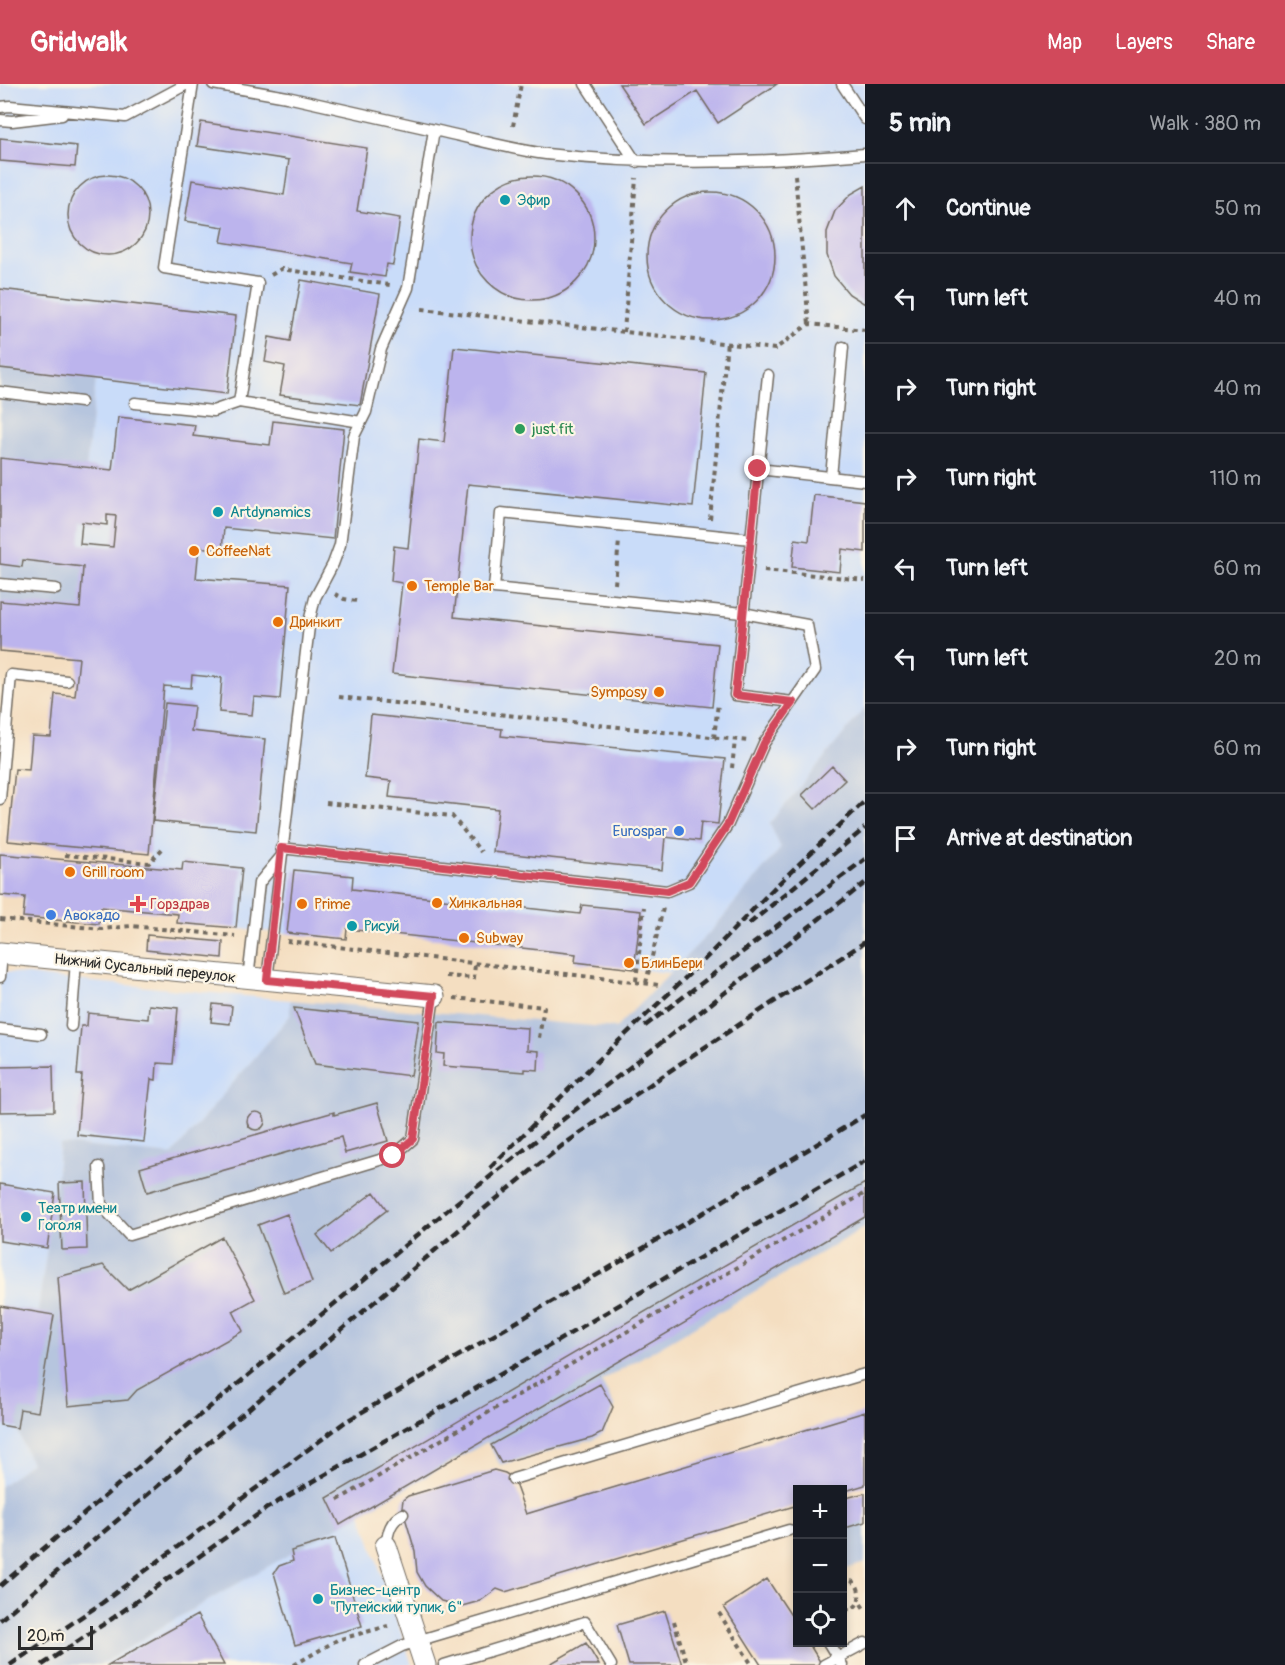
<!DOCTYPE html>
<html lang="en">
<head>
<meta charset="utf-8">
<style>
	:root { --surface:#171b24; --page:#242831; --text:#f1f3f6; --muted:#9ea1a6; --line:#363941; --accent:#d1495b }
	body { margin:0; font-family:Pangolin,sans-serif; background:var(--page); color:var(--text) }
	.controls { position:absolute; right:18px; bottom:18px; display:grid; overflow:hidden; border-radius:0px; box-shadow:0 3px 9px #0003 }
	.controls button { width:54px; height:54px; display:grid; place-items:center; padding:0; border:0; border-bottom:2px solid var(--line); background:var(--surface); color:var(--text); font:30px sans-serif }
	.scale { position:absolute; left:18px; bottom:15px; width:75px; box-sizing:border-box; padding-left:6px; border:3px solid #2b2b2b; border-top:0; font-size:16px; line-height:21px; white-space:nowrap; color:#2b2b2b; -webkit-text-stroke:4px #fcf5e5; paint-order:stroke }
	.stop { position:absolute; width:18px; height:18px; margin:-14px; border:4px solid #d1495b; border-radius:50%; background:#fff }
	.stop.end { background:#d1495b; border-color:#fff; box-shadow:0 2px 6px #0008 }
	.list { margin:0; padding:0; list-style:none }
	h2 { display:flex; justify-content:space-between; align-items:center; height:78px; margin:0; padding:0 24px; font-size:26px }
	h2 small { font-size:20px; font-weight:400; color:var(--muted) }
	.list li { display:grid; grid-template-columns:39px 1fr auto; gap:18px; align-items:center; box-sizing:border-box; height:90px; padding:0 24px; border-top:2px solid var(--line) }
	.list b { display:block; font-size:22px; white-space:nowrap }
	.list em { font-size:20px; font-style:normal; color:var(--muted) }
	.icon { flex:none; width:33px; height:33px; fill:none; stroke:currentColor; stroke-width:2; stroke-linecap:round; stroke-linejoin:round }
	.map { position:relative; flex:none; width:865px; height:1581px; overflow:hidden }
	header { display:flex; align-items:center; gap:36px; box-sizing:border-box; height:84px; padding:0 30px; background:var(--accent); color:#fff }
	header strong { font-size:28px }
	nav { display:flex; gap:33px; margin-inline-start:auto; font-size:21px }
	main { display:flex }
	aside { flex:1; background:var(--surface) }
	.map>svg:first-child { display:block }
</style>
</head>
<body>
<header>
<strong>Gridwalk</strong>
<nav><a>Map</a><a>Layers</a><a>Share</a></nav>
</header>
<main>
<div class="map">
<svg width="865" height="1581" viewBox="0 0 865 1581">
	<rect width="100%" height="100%" fill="#fcf5e5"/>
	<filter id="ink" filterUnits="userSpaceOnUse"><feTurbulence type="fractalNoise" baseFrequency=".0167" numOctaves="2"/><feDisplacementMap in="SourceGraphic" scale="12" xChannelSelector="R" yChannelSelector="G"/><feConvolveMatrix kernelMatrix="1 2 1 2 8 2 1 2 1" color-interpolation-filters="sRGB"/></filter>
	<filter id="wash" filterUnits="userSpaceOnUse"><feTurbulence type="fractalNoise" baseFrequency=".008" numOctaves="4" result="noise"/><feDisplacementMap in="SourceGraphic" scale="24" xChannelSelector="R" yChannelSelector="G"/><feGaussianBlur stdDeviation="1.35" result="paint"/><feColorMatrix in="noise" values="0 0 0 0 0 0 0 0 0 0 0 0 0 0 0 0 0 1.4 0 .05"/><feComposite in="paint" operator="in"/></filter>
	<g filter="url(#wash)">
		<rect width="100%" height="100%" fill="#f4dec1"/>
		<path fill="#c9dcf9" d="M0 0H865V624L770 740 781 764 713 845 670 889 575 878 576 870 348 845 346 855 177 839 178 830 101 823 99 840 23 833 24 813 0 811V770L148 783 164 602 80 524 83 483 77 482 82 438 107 440 112 386 86 383 96 295 144 301 152 223 0 205Z
			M0 887 61 895 290 916V932L172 1071 60 1060 55 1109 38 1228 0 1222Z
			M0 1341 17 1344 31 1379 0 1403Z
			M361 1429 412 1581H100L165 1541Z"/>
		<path fill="#b6c5de" d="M0 284 96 295 86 383 112 386 107 441 82 439 77 482 83 483 80 524 0 517Z
			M865 624V1143L601 1297 615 1323 603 1350 593 1356 500 1381 487 1358 165 1541 100 1581H0V1403L31 1379 17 1344 0 1341V1222L38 1228 55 1109 60 1060 172 1071 290 932V916L616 944 713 845 781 764 770 740Z
			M865 1409V1479L843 1486V1415Z"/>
		<g id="blocks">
			<path fill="#bcb4ed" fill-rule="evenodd" d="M619 0H777L718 39 697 7 646 40Z
				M201 38 367 64 357 127 400 134 393 181 387 180 385 193 350 188 352 179 221 158 224 143 185 137 192 96 284 111 289 76 197 62Z
				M0 54 77 62 75 83 0 77Z
				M68 131a40 40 0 1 1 80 0a40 40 0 1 1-80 0Z
				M470 154a62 62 0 1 1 124 0a62 62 0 1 1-124 0Z
				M865 102V220L849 210 834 192 827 171V148L835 127 851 110Z
				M647 172a64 64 0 1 1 128 0a64 64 0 1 1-128 0Z
				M301 196 380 210 360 321 280 311 285 282 265 278 269 253 290 257Z
				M0 205 236 232 227 310 0 284Z
				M454 263 706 289 693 423 468 400 454 533 718 560 712 623 392 590 402 499 391 497 394 462 408 464 419 355 444 358Z
				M118 333 195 341 193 352 270 361 273 337 344 345 333 455 224 444 222 466 199 463 196 494 290 501 280 615 254 613 252 631 219 628 222 594 192 591 191 604 164 602 149 770 8 757 15 685 29 686 32 652 51 653 55 610 75 612 79 574 0 567V517L80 524 83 483 23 476 22 483 0 480V374L112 386ZM107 431 116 432 113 463 80 460 82 438 107 441Z
				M814 411 865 417V468L842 465 840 488 792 483 795 455 809 457Z
				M165 619 194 622 191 647 265 655 256 747 153 737Z
				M371 631 502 645 501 652 725 675 718 740 701 738 699 757 665 753 662 786 493 768 498 725 389 713 391 697 365 694Z
				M832 682 845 696 815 725 802 711Z
				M0 770 182 786 183 778 242 784 236 844 177 839 178 830 101 823 99 840 23 833 25 813 0 811Z
				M294 786 353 792 352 805 580 830 582 821 641 827 634 885 575 878 576 870 347 845 346 855 287 849Z
				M147 851 223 858 222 874 146 866Z
				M213 920 232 922 230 940 211 938Z
				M149 921 178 924 173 980 157 979 156 996 151 995 144 1058 77 1051 82 991H77L81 942H87L88 929 148 935Z
				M294 924 419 937 411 992 315 980Z
				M439 938 528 944 527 966 539 967 538 986 525 985V988L443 982 444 970 437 969Z
				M53 982 54 1027 0 1028V983Z
				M377 1019 388 1057 345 1069 341 1053 147 1108 140 1084 334 1028V1031Z
				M247 1037a9 9 0 1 1 18 0a9 9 0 1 1-18 0Z
				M85 1098 87 1165 62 1166 59 1099Z
				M865 1099V1133L340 1441 327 1414Z
				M0 1100 55 1109 47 1164 0 1157Z
				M374 1108 387 1126 331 1169 317 1151Z
				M287 1130 312 1198 284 1209 258 1141Z
				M222 1153 255 1215 233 1227 243 1247 137 1306 128 1316 68 1322 58 1193 103 1181 128 1206Z
				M0 1222 54 1231 38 1328 20 1325 17 1344 0 1341Z
				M600 1300 613 1323 602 1349 592 1354 501 1379 491 1361Z
				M865 1328V1401L842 1408V1406H798V1421L505 1508 497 1505 480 1517 462 1522 441 1517 425 1502 417 1488 415 1467 402 1423 403 1416 408 1412 494 1386 505 1389 513 1394 526 1430Z
				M865 1409V1438L842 1445V1415Z
				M335 1454 362 1542 295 1561 274 1489 279 1482 293 1477 291 1467Z
				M767 1495 798 1542V1558H808L822 1581H761L724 1523Z
				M665 1527 682 1581H629L617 1541Z
				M197 1531 224 1581H108L141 1562Z
				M586 1559 599 1581H548Z"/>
		</g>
	</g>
	<g filter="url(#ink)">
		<use href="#blocks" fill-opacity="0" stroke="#716a60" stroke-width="1.5"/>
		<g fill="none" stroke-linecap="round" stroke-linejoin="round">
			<defs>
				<path id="service" d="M193 0 164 184 258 199 239 318 361 338
					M213 0 287 13 434 46
					M585 0 636 78
					M842 0 865 35
					M0 23 10 22 125 33 187 0
					M0 36 12 37 62 31
					M768 291 735 611 793 618
					M0 308 81 318
					M135 319 213 327 239 318
					M758 385 865 397
					M831 393 843 263
					M0 500 56 505
					M0 715 11 591 67 597
					M281 764 667 807 689 798 728 740 764 659 815 586 807 541 743 529 494 504 501 429 751 455
					M0 893 2 869
					M248 895 259 799 280 774
					M267 896 310 534 315 514 333 480 340 461 354 352 366 328 381 265 408 204 434 46C471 54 509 65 546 70 652 82 759 79 865 70
					M71 942 76 877
					M0 945 41 950
					M99 1083 101 1121 129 1151 393 1072 413 1055 434 912
					M513 1395 865 1290
					M386 1462C388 1448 390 1437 403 1430
					M828 1558 842 1581
					M365 1581 402 1562 417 1557 789 1446
					M444 1581 585 1538 611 1581
					M824 1581 865 1559"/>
				<path id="minor" d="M0 869 434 912
					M386 1462 425 1581"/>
			</defs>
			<use href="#service" stroke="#716a60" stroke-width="13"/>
			<use href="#minor" stroke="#716a60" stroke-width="23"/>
			<path stroke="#716a60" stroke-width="4" stroke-dasharray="4.5 4.5" stroke-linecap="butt" d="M513 42 521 0
				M795 91 809 240
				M271 191 281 185 390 201
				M422 225 775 265 809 240 865 246
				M624 248 636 94
				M710 435 727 258
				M764 486 865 496
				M615 500 619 457
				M335 510 344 515 357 517
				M339 613 748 657
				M714 654 718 619
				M732 684 735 656
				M326 719 452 732 481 768
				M65 771 149 779 163 764
				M0 835 102 845 131 842 235 852
				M287 857 659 901
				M446 892 474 894 475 878
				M636 897 644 823
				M646 899 663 824
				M454 914 544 923 539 954
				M338 1416 865 1109
				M842 1498C865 1488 865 1535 842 1523
				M861 1520 865 1526
				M719 1529 752 1581
				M674 1537 687 1581
				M842 1547 847 1525
				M294 1581 337 1556 388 1542"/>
			<use href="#service" stroke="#fff" stroke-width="10"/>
			<use href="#minor" stroke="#fff" stroke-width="21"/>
			<path stroke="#2b2b2b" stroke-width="4.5" stroke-dasharray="9 4.5" stroke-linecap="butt" d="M749 840 865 744
				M645 942 865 775
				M490 1084 586 988 702 878 774 804 865 717
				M0 1502 170 1356 450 1124 865 799
				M0 1536 480 1128 563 1061 687 975 865 858
				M10 1581 102 1519 345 1338 688 1138 865 1031
				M42 1581 113 1534 267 1424 513 1283 865 1077"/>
		</g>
	</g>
	<g fill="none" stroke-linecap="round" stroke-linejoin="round" filter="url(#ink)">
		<path stroke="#d1495b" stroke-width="8" d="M393 1072 413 1055 434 912 267 896 281 764 667 807 689 798 728 740 764 659 793 618 735 611 758 385"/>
	</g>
	<g fill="#0f9aa8" stroke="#fcf5e5" stroke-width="2">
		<circle cx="505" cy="116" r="6"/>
		<circle cx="218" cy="428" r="6"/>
		<circle cx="352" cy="842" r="6"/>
		<circle cx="26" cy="1133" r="6"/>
		<circle cx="318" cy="1515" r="6"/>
	</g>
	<circle fill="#2e9e5b" stroke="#fcf5e5" stroke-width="2" cx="520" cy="345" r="6"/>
	<g fill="#e8710a" stroke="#fcf5e5" stroke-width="2">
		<circle cx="194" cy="467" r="6"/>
		<circle cx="412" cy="502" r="6"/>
		<circle cx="278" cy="538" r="6"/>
		<circle cx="659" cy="608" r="6"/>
		<circle cx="70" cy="788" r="6"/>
		<circle cx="437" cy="819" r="6"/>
		<circle cx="302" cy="820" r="6"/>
		<circle cx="464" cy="854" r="6"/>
		<circle cx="629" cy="879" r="6"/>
	</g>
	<g fill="#3f7fe0" stroke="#fcf5e5" stroke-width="2">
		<circle cx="679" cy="747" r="6"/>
		<circle cx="51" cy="831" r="6"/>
	</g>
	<path fill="#e0444e" stroke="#fcf5e5" stroke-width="2" d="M135 811h6v6h6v6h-6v6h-6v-6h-6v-6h6z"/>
	<g text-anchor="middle" stroke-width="4.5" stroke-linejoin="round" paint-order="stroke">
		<g font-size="15" fill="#0d838f" stroke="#fcf5e5" text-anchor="start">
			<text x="517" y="121">Эфир</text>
			<text x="230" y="433">Artdynamics</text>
			<text x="364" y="847">Рисуй</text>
			<text x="38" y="1129">Театр имени<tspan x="38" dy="17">Гоголя</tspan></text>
			<text x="330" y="1511">Бизнес-центр<tspan x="330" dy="17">"Путейский тупик, 6"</tspan></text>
		</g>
		<g font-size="15" fill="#27864d" stroke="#fcf5e5" text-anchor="start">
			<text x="532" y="350">just fit</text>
		</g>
		<g font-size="15" fill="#c56008" stroke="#fcf5e5" text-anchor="start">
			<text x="206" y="472">CoffeeNat</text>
			<text x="424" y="507">Temple Bar</text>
			<text x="290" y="543">Дринкит</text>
			<text x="647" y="613" text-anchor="end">Symposy</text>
			<text x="82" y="793">Grill room</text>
			<text x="449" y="824">Хинкальная</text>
			<text x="314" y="825">Prime</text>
			<text x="476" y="859">Subway</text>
			<text x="641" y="884">БлинБери</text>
		</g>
		<g font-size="15" fill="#366cbe" stroke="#fcf5e5" text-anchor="end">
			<text x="667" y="752">Eurospar</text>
			<text x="63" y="836" text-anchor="start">Авокадо</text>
		</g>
		<g font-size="15" fill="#be3a42" stroke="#fcf5e5" text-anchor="start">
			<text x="150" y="825">Горздрав</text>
		</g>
		<g font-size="15" fill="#2b2b2b" stroke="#fcf5e5">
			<text transform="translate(145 884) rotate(6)" y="5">Нижний Сусальный переулок</text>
		</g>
	</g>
</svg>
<div class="controls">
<button>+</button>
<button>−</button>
<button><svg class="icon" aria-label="locate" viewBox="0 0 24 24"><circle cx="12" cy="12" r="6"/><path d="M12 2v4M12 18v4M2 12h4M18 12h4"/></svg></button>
</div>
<div class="scale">20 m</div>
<div class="stop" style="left:393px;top:1072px"></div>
<div class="stop end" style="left:758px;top:385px"></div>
</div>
<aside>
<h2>5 min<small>Walk · 380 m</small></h2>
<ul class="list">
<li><svg class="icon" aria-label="ahead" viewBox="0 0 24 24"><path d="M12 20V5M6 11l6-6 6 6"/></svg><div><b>Continue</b></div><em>50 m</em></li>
<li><svg class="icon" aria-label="left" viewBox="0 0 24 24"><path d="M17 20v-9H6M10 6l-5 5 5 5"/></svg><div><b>Turn left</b></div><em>40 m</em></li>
<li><svg class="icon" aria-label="right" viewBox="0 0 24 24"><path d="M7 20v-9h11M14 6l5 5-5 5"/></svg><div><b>Turn right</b></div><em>40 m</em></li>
<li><svg class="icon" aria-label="right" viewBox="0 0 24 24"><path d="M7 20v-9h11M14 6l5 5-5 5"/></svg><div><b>Turn right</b></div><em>110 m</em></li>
<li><svg class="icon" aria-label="left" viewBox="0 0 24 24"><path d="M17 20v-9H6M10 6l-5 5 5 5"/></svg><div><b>Turn left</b></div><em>60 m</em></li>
<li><svg class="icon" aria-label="left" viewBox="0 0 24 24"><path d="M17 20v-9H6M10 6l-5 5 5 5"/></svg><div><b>Turn left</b></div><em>20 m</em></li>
<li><svg class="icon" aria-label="right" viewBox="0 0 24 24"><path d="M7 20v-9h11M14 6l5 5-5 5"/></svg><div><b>Turn right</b></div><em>60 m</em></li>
<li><svg class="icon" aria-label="arrive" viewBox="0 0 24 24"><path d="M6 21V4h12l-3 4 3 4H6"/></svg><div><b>Arrive at destination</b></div></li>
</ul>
</aside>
</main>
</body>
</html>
